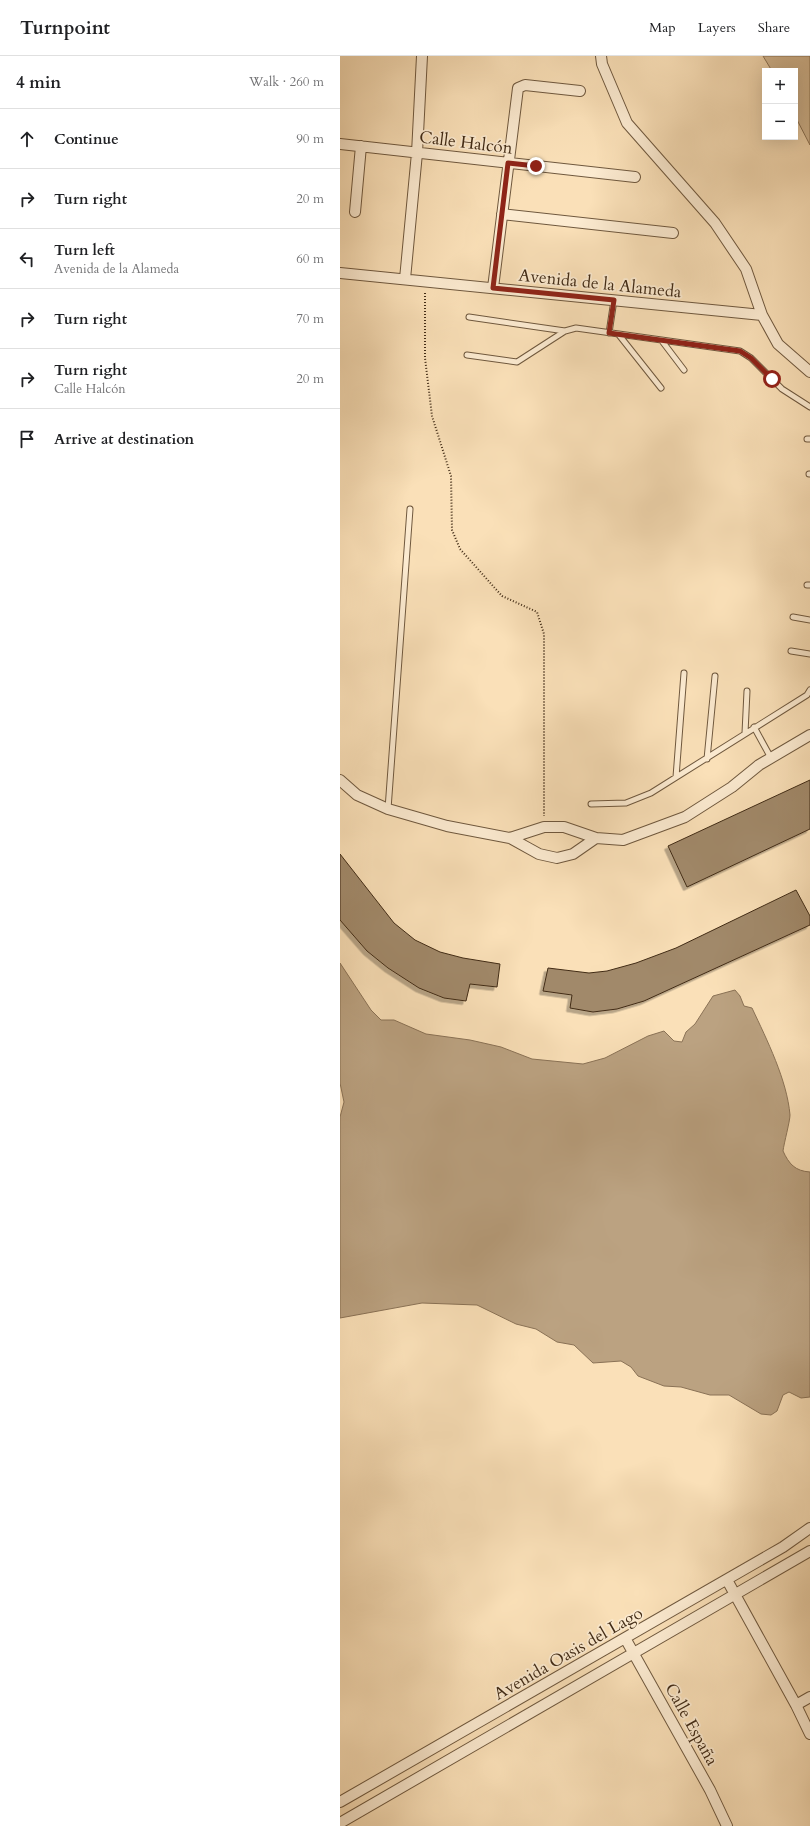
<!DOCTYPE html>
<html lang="en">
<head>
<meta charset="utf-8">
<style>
	:root { --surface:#fff; --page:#f6f6f6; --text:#202124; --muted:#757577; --line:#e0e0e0 }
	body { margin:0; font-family:Cardo,serif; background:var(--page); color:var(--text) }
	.controls { position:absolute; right:12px; top:12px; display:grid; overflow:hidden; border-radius:0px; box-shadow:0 4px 16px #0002 }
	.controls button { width:36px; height:36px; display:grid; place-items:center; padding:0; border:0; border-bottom:1px solid var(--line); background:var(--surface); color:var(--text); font:20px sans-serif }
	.stop { position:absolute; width:12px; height:12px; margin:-9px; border:3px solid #8f2418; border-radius:50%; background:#fff }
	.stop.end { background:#8f2418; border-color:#fff; box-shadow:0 1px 4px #0008 }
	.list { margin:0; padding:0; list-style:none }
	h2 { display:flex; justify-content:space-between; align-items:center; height:52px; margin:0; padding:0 16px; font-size:17px }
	h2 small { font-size:13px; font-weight:400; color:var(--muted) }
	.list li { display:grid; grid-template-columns:26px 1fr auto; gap:12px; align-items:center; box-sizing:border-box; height:60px; padding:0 16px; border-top:1px solid var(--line) }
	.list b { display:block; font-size:15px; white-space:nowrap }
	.list p { margin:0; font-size:13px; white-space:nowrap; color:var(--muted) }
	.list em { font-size:13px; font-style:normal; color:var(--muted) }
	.icon { flex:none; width:22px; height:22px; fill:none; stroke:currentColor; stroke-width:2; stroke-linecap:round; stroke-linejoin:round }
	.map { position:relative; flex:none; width:470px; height:1770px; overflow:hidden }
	header { display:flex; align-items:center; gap:24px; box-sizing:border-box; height:56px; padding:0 20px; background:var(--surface); border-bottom:1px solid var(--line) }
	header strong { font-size:19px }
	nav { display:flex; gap:22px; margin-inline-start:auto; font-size:14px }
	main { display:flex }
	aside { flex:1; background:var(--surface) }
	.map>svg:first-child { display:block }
</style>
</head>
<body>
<header>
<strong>Turnpoint</strong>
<nav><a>Map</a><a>Layers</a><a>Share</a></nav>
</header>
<main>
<aside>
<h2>4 min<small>Walk · 260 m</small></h2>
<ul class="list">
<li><svg class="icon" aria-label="ahead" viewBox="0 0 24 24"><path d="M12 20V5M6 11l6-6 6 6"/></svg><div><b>Continue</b></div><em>90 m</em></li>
<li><svg class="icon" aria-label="right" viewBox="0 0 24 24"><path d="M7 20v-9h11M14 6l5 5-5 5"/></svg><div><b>Turn right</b></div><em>20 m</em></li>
<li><svg class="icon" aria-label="left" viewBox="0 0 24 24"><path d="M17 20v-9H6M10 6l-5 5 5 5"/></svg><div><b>Turn left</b><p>Avenida de la Alameda</p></div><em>60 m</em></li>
<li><svg class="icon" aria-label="right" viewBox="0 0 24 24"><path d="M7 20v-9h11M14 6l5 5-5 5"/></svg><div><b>Turn right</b></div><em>70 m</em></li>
<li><svg class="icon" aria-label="right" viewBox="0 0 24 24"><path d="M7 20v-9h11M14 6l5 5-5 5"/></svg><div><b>Turn right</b><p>Calle Halcón</p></div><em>20 m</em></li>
<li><svg class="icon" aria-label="arrive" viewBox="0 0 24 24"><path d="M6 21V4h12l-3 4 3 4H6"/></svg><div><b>Arrive at destination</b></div></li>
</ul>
</aside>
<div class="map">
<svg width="470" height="1770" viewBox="0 0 470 1770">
	<defs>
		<filter id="shadow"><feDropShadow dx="-3.5" dy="3.5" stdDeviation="0" flood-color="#0004"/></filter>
	</defs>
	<rect width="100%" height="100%" fill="#fae0b8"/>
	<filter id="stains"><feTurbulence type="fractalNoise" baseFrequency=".005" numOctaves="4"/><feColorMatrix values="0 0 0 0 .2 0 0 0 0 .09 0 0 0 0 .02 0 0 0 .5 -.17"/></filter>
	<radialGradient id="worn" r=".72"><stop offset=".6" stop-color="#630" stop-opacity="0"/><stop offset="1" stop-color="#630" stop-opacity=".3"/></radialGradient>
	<path fill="#dbc19c" stroke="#8e7659" d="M423 0H470V89L455 60V15H432Z"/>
	<path fill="#bba281" stroke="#8a7256" d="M0 907 31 954 41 964H54L86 978 130 984 161 991 192 1003 243 1008 265 1002 308 980 324 975 334 985 342 986 346 976 355 968 373 940 395 934 400 940 404 950 412 952C427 984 447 1024 450 1059 450 1065 444 1087 443 1095 449 1108 455 1115 470 1116V1341L461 1342 449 1336 443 1339 437 1355 431 1359 421 1358 389 1339H370L341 1331 324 1330 298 1320 291 1311 281 1305 253 1307 234 1289 217 1286 196 1273 176 1268 137 1249 82 1247 0 1262V1061L4 1046 0 1027Z"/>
	<path fill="#a1896a" stroke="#412b16" filter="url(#shadow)" d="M470 724V773L347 831 328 790Z
		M0 798 54 867 75 884 100 896 123 902 160 908 157 931 130 928 126 945 104 942 79 932 48 912 27 895 0 864Z
		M456 834 470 860V869L304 945 277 953 253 956 230 952 232 939 203 935 208 912 249 917 267 915 296 907 336 892Z"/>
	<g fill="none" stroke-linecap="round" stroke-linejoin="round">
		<defs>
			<path id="lane" d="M129 261 225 275
				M269 277 274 244
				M279 279 321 332
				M322 285 344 314
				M127 299 177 306 225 275 236 272 400 295 411 302 442 333 470 351
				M467 383H470
				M469 418H470
				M467 529H470
				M453 561 470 564
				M451 595 470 598
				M414 671 431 702
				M405 677 407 635
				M367 703 375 620
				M336 721 344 617
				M251 748 286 747 311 737 467 639 470 634
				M48 753 70 453"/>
			<path id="street" d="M261 0 262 8 287 67 375 167 406 213 422 259 438 288 470 316
				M0 88 295 121
				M15 156 21 90
				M162 158 333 177
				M0 217 422 259
				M65 223 77 97 82 0
				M153 232 178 32 185 29 240 35
				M0 724 17 739 48 753 107 770 170 782 199 798 217 802 233 798 256 782
				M170 782 204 771H224L256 782 283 784 345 761 392 731 419 709 470 679
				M387 1524 456 1649 470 1678
				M285 1582 370 1734 387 1770
				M456 1649 470 1641
				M0 1746 443 1491 470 1472
				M0 1767 470 1495"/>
		</defs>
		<use href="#lane" stroke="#6f583e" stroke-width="7"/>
		<use href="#street" stroke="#6f583e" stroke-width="12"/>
		<path stroke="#412b16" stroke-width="2" stroke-dasharray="1 2" stroke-linecap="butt" d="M85 237V302L92 360 111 420 112 474 120 493 162 540 197 556 204 578V760"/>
		<use href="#lane" stroke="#fcebd1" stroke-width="5"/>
		<use href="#street" stroke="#fcebd1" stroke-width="10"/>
	</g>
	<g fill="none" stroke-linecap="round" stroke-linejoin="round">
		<path stroke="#8f2418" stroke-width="5" d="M196 110 168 107 153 232 274 244 269 277 400 295 411 302 432 323"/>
	</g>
	<g text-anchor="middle" stroke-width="3.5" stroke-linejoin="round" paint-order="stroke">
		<g font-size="17" fill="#412b16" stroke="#fcebd1">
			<text transform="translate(126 86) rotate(7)" y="6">Calle Halcón</text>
			<text transform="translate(260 227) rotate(6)" y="6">Avenida de la Alameda</text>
			<text transform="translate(228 1597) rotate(-30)" y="6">Avenida Oasis del Lago</text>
			<text transform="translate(352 1668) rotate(61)" y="6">Calle España</text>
		</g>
	</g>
	<rect width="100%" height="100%" filter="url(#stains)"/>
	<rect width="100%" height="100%" fill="url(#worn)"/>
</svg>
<div class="controls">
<button>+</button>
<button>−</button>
</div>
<div class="stop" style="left:432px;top:323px"></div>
<div class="stop end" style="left:196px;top:110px"></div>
</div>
</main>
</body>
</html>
